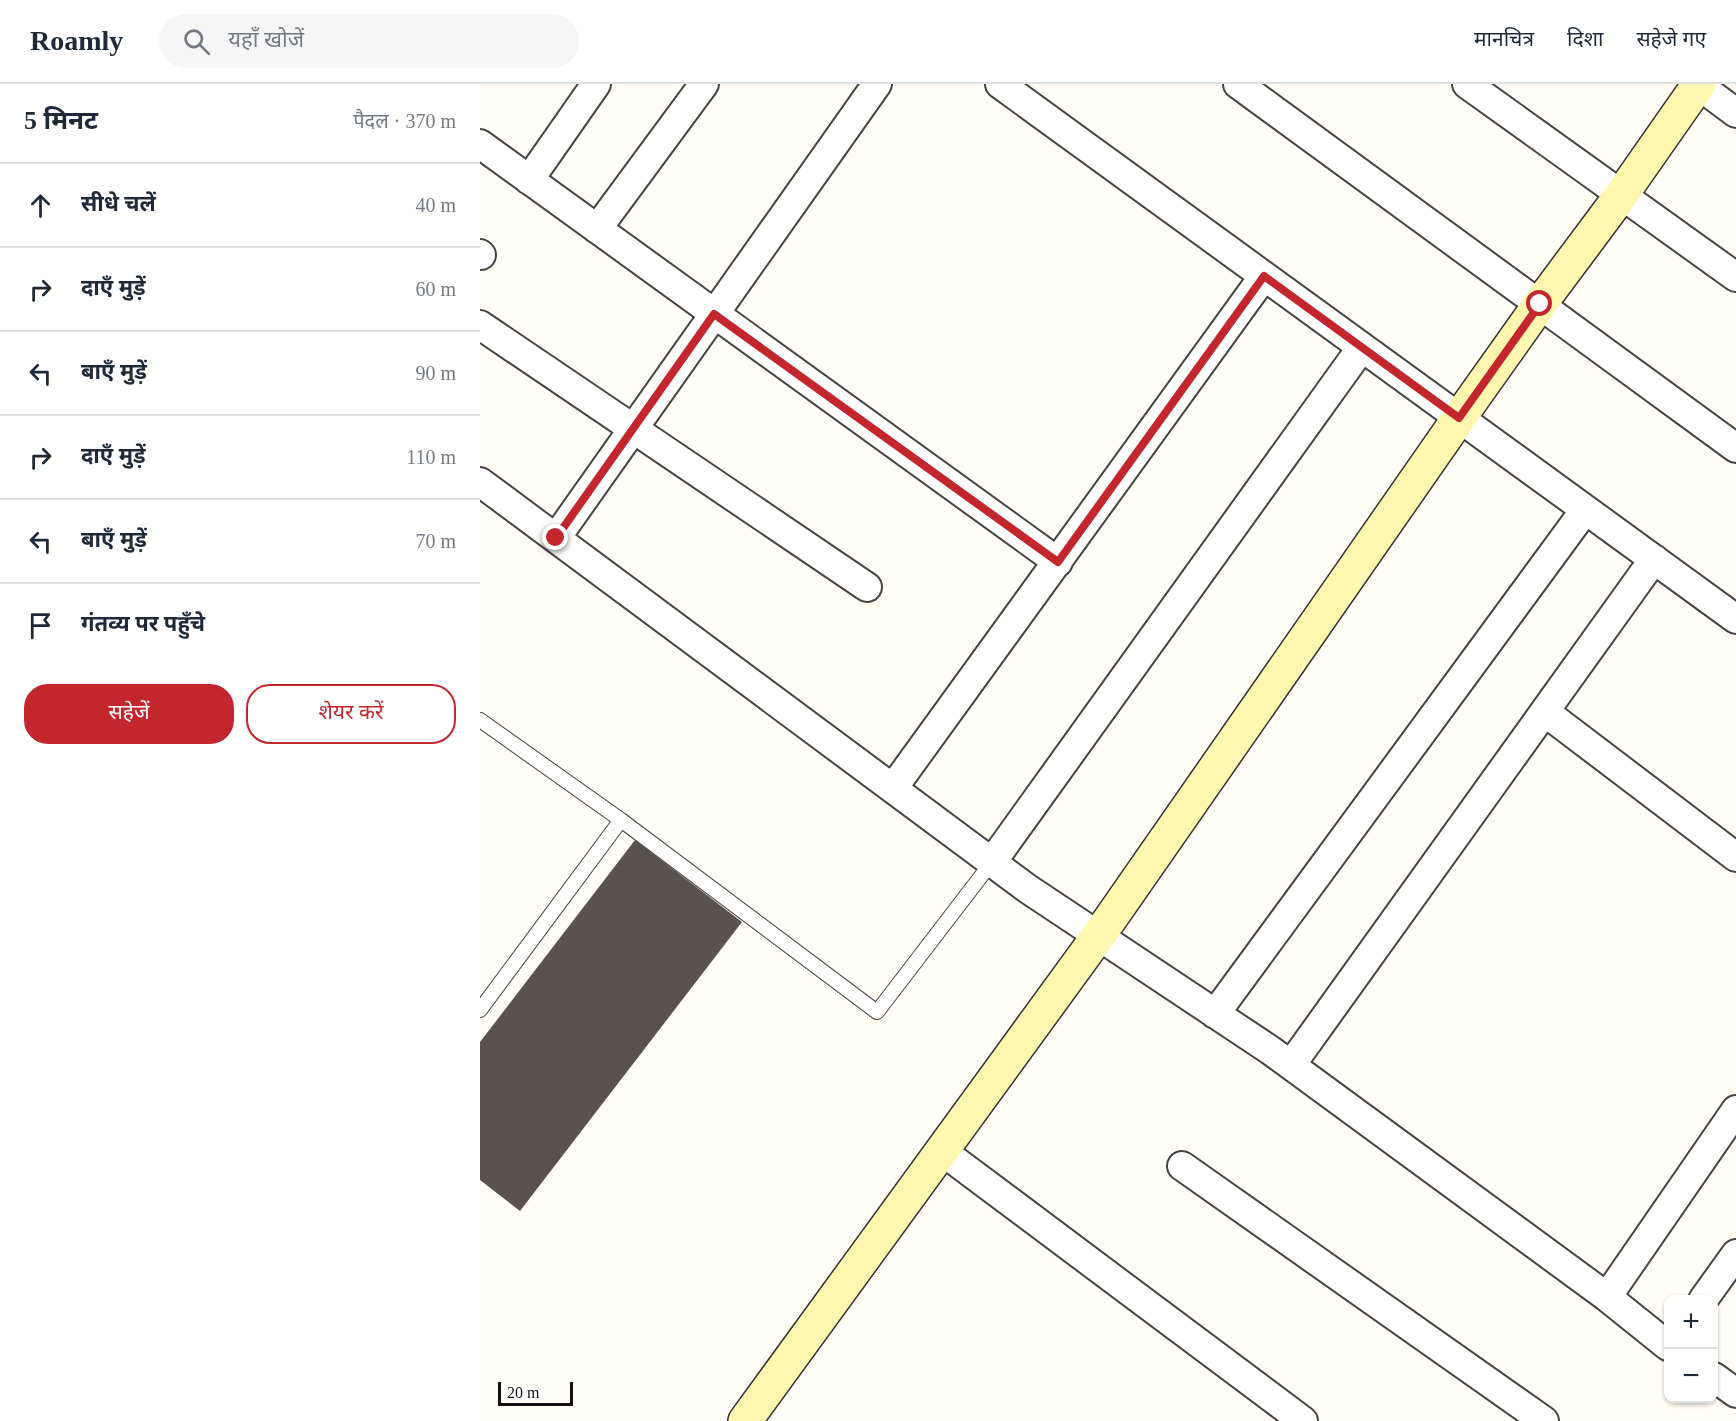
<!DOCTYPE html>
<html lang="hi">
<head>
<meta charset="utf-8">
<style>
	:root { --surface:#fff; --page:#f6f6f7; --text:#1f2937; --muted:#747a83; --line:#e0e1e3; --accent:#c4262e }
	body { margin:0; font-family:"Times New Roman","Noto Sans Devanagari",serif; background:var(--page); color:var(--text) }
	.controls { position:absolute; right:18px; bottom:18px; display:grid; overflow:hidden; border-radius:12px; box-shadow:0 2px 4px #0004 }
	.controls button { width:54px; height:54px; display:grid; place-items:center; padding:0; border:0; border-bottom:2px solid var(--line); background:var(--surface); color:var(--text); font:30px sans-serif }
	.scale { position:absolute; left:18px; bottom:15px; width:75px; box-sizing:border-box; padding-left:6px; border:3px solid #111; border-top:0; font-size:16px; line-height:21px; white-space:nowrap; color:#111; -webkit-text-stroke:4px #fff; paint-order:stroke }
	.stop { position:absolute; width:18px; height:18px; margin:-14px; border:4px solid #c4262e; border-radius:50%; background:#fff }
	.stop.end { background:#c4262e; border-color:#fff; box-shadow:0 2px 6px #0008 }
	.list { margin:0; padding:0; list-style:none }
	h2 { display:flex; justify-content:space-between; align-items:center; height:78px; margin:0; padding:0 24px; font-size:26px }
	h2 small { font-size:20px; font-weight:400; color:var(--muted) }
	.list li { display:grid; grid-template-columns:39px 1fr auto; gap:18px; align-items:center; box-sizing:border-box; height:84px; padding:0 24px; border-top:2px solid var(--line) }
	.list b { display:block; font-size:22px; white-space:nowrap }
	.list em { font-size:20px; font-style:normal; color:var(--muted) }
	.actions { display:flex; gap:12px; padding:18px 24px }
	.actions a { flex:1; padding:14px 0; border:2px solid var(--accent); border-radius:24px; text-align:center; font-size:21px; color:var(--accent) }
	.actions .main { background:var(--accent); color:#fff }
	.icon { flex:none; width:33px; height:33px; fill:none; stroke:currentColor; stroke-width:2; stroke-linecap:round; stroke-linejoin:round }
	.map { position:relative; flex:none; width:1256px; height:1337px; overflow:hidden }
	header { display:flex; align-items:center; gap:36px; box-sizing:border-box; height:84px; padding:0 30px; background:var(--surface); border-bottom:2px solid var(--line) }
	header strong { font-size:28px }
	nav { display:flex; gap:33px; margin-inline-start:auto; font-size:21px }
	.search { width:420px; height:54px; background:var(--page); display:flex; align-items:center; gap:15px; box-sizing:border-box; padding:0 21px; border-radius:33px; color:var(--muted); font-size:22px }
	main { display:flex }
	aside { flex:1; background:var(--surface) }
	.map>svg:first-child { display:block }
</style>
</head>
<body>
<header>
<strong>Roamly</strong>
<div class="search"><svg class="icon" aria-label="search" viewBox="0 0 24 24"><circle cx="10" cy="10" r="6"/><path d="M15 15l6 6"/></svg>यहाँ खोजें</div>
<nav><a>मानचित्र</a><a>दिशा</a><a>सहेजे गए</a></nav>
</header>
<main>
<aside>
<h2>5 मिनट<small>पैदल · 370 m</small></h2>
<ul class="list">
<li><svg class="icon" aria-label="ahead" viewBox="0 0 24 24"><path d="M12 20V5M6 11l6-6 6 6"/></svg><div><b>सीधे चलें</b></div><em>40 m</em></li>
<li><svg class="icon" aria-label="right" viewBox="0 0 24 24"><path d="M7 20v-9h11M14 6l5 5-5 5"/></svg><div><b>दाएँ मुड़ें</b></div><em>60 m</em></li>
<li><svg class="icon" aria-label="left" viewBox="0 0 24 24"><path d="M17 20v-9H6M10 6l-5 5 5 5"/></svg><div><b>बाएँ मुड़ें</b></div><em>90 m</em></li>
<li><svg class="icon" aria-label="right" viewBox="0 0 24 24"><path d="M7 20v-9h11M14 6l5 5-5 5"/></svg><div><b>दाएँ मुड़ें</b></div><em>110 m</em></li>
<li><svg class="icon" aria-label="left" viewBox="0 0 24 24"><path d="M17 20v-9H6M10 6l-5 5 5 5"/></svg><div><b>बाएँ मुड़ें</b></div><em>70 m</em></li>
<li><svg class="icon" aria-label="arrive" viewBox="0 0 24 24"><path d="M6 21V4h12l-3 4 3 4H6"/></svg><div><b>गंतव्य पर पहुँचे</b></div></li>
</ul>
<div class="actions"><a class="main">सहेजें</a><a>शेयर करें</a></div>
</aside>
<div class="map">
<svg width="1256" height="1337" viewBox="0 0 1256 1337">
	<rect width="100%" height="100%" fill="#fffdf5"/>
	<path fill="#5a524d" d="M155 756 262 838 40 1127 0 1096V958Z"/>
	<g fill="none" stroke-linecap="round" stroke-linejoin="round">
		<defs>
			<path id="lane" d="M0 636 141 736 397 928 512 778
				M0 926 141 736"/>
			<path id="street" d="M520 0 1256 535
				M758 0 1256 364
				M987 0 1256 193
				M1217 0 1256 29
				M0 60 578 478
				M49 96 116 0
				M117 145 224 0
				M0 170 1 171
				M0 241 387 503
				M0 398 548 805 790 966 1127 1213 1188 1262
				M76 454 397 0
				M1065 628 1256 773
				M413 704 784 192
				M512 778 882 263
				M735 930 1105 426
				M811 981 1174 475
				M462 1067 823 1337
				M702 1082 1064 1337
				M1127 1213 1256 1026
				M1223 1216 1256 1170
				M1234 1293 1256 1309"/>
			<path id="secondary" d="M265 1337 619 851 979 334 1060 220 1142 110 1219 0"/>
		</defs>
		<use href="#lane" stroke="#444" stroke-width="16"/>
		<use href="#street" stroke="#444" stroke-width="32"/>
		<use href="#secondary" stroke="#333" stroke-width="36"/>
		<use href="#lane" stroke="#fff" stroke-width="14"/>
		<use href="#street" stroke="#fff" stroke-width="28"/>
		<use href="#secondary" stroke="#fff6b0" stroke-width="33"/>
	</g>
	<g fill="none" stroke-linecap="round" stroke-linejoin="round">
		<path stroke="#c4262e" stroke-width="8" d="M76 454 234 230 578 478 784 192 979 334 1060 220"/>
	</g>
</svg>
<div class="controls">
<button>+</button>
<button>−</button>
</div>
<div class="scale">20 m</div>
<div class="stop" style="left:1060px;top:220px"></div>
<div class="stop end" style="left:76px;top:454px"></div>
</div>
</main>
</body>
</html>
